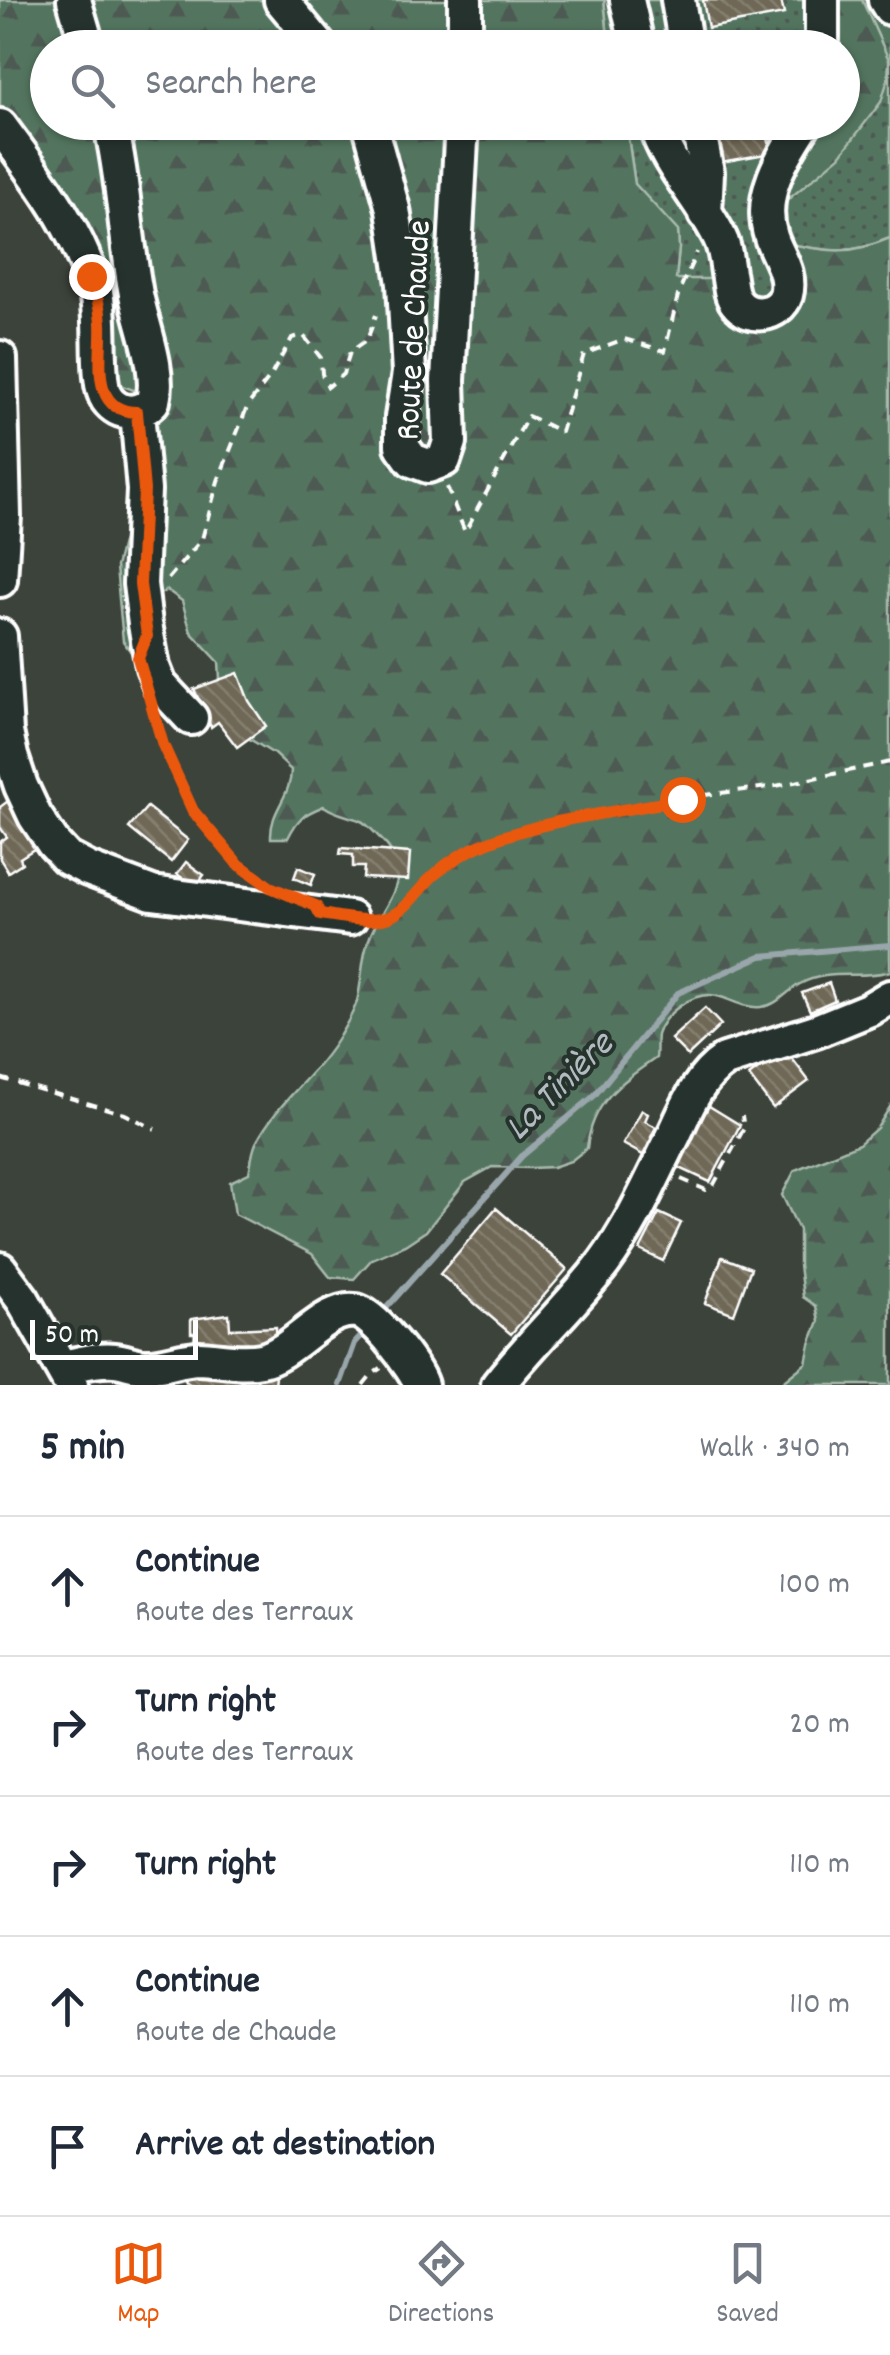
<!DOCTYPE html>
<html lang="en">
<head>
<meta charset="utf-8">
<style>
	:root { --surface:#fff; --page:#f6f6f7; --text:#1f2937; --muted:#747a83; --line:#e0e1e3; --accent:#ea580c }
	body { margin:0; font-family:Dekko,sans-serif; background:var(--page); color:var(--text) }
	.scale { position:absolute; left:30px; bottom:25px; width:168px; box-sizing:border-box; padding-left:10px; border:5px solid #fff; border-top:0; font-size:28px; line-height:35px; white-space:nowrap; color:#fff; -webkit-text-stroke:8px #26332d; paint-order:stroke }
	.stop { position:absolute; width:30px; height:30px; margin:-22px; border:8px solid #ea580c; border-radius:50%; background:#fff }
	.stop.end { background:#ea580c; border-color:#fff; box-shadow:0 2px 10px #0008 }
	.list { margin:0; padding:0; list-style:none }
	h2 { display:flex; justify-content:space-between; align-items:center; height:130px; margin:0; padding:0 40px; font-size:42px }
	h2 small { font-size:32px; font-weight:400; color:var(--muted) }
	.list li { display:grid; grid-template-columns:65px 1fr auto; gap:30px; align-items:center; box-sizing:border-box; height:140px; padding:0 40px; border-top:2px solid var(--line) }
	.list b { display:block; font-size:38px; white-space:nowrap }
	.list p { margin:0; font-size:32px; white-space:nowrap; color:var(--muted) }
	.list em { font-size:32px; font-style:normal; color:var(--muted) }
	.icon { flex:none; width:55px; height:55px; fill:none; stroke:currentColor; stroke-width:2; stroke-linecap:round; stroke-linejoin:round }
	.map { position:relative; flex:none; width:890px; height:1385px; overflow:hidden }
	.search { position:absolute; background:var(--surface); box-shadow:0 2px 8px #0004; left:30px; right:30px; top:30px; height:110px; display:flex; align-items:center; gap:25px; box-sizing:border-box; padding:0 35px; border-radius:55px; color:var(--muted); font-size:38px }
	.sheet { height:830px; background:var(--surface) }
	nav { display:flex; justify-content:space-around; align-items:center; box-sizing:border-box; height:140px; border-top:2px solid var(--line); background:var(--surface); font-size:28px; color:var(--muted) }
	nav a { display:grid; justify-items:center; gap:5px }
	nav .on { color:var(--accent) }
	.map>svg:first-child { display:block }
</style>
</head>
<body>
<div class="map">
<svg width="890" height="1385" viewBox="0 0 890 1385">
	<defs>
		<pattern id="grass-dots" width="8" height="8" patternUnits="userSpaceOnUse" patternTransform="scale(2.5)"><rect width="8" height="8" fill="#53745e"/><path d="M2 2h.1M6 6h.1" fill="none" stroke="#4e5a52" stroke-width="1.8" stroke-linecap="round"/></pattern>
		<pattern id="forest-firs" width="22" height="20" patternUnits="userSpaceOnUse" patternTransform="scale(2.5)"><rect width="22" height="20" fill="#53745e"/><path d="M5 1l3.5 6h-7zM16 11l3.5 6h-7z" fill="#4e5a52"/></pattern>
		<pattern id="building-back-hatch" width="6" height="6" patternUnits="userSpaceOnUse" patternTransform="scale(2.5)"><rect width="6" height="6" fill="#6f6857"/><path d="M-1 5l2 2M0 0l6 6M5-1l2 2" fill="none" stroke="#857f70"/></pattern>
	</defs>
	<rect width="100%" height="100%" fill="#3c433a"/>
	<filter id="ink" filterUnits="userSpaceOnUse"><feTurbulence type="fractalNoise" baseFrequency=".01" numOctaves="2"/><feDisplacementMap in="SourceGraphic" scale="20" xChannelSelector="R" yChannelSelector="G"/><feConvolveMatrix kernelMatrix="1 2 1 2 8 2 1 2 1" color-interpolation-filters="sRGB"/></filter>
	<g filter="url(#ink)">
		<path fill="url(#grass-dots)" stroke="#a9baae" stroke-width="2.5" d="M604 0H890V238C850 255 831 252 790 244L763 329H743L676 279 679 248 678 232 635 184 626 123 842 122V48L609 47Z"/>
		<path fill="url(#forest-firs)" stroke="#a9baae" stroke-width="2.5" d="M0 0H64L75 47 48 48V122L99 123 139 376V392L117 384 110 323 0 112Z
			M82 0H268L309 47H96Z
			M295 0H456L458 47H331Z
			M470 0H604L609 47H472Z
			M826 0H862L889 60 888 79 881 102 840 156 778 208 810 123 842 122V48L833 47Z
			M116 123H360L400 330 387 444C393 478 431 497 456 469L469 123H626L635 184 678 231 679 248 676 279H715L722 316 743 329H763L790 244C831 252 850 255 890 238V971C861 980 828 968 800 984 787 991 777 1006 761 1007 745 1009 731 999 717 996 694 990 663 1014 657 1035 656 1042 657 1051 656 1058 620 1083 592 1102 587 1148L571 1161 553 1167 531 1168 492 1167 465 1182 426 1231 405 1245 372 1259 354 1279 330 1277 312 1254 235 1214 230 1182 249 1173C251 1163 252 1152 256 1143 277 1102 317 1075 340 1035 346 1025 354 1012 357 1001 363 978 361 956 371 934 386 900 417 875 381 839 375 833 367 823 359 820 346 815 335 814 324 806 302 815 298 818 288 838H271C270 809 291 798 291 770L274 754 248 738 235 725 220 679 219 662 191 632 182 601 167 590 158 595 140 650 131 652 123 641 116 567 123 539 126 484 155 435Z
			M376 123H454L438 451 418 450Z
			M890 1107V1385H779L806 1363 810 1344 819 1321 816 1306 803 1297 799 1265V1230L782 1195 795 1170 859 1144 877 1128Z"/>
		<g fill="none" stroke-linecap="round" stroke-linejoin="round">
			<path stroke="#99a6ab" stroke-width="6" d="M381 1314 522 1156 594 1096 678 993 761 956 890 945
				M340 1385 355 1343 366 1331"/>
		</g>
		<path fill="url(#building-back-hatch)" stroke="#fff" stroke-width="2.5" d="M703 0H781L784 14 708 28Z
			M713 122H765L771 153 721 162Z
			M238 673 249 701 266 726 237 747 218 722 211 727 194 689Z
			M8 801 37 847 20 858 22 863 8 872 0 859V842L7 837 0 827V807Z
			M147 807 188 840 171 862 129 828Z
			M341 848 410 853 408 880 363 878 364 867H353V855L340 854Z
			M186 862 204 875 195 887 177 874Z
			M298 867 315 874 311 885 294 878Z
			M829 983 835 1000 810 1011 802 993Z
			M705 1008 721 1025 688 1056 671 1039Z
			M785 1049 809 1081 773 1108 749 1076Z
			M701 1101 740 1125 710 1182 669 1163Z
			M642 1110 648 1114 645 1121 656 1127 651 1137 661 1143 652 1160 623 1144Z
			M496 1208 567 1269 511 1334 440 1274Z
			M659 1213 681 1223 663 1261 640 1250Z
			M722 1257 751 1268 734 1314 705 1303Z
			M229 1314 230 1329 276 1327 277 1349 193 1352 195 1333H191V1319Z
			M195 1362 212 1363 246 1385H191L185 1381Z
			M258 1373 276 1375 275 1385H257Z"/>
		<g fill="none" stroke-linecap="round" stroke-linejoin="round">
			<defs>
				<path id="minor" d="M74 0 88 48
					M281 0 321 48
					M465 0V48
					M627 0 638 48
					M678 0 686 48
					M822 0V48
					M885 0 890 8
					M369 122 393 209 404 284 409 373 402 417V446L412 460 428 466 444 460 450 442 448 381 462 122
					M654 122C667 166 699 196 719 236 725 247 726 260 728 273 730 282 730 294 736 302 749 320 779 316 786 295 792 273 777 256 771 237 757 195 783 156 805 122
					M697 122 707 172 705 214
					M0 126C38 178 79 229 96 293 103 320 95 382 107 399 119 416 141 415 153 401 161 370 142 326 136 294 125 237 124 179 110 122
					M0 358 4 516 0 580
					M137 412 144 490 140 584 145 624 153 667 160 685 191 718
					M0 636 6 732 11 756 21 786 35 816 53 843 67 858 88 869 152 893 350 918
					M0 1269 23 1300 71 1385
					M62 1367C79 1364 98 1358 115 1360 126 1361 135 1366 146 1366 163 1367 181 1358 199 1358 220 1359 241 1364 261 1360 293 1354 324 1306 356 1311 374 1314 415 1367 421 1385
					M498 1385C531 1342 571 1306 604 1263 633 1224 652 1178 674 1135 687 1107 698 1078 725 1060L816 1031 870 1009 890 997"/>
			</defs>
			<use href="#minor" stroke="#fff" stroke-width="40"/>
			<path stroke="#fff" stroke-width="4" stroke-dasharray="10 8" stroke-linecap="butt" d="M447 487 465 532 528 416 561 432 584 354 624 339 665 351 679 291 697 252
				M168 579 202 539 218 481 248 405 270 377 292 338 303 335 321 358 322 374 328 387 343 374 350 352 367 340 376 315
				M157 725C174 784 207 840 257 877
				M375 919 389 917 396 913 435 874 457 857 483 844 538 825 614 813 697 796 776 786 890 762
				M0 1078 125 1114 155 1129
				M681 1179 706 1190 712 1188 744 1128 742 1116
				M363 1385 371 1375 381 1368"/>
			<use href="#minor" stroke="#26332d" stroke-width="32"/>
		</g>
	</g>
	<g fill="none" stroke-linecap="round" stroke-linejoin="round" filter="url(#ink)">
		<path stroke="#ea580c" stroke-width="12" d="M91 276C96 291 100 307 101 323 103 355 88 412 137 412L144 490 140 584 147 636 138 658 163 745 193 811 237 863 270 887 316 906 320 914C341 917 369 924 389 917 407 910 420 887 434 875 450 861 467 850 486 843 549 818 616 813 682 799"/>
	</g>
	<g text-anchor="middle" stroke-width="8" stroke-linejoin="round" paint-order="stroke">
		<g font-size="35" fill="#fff" stroke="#26332d">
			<text transform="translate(411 330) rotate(-87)" y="12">Route de Chaude</text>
		</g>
		<g font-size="38" font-style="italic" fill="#b2bcc0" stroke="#26332d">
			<text transform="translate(557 1084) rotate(-45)" y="13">La Tinière</text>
		</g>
	</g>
</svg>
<div class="scale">50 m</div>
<div class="stop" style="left:682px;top:799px"></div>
<div class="stop end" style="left:91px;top:276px"></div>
<div class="search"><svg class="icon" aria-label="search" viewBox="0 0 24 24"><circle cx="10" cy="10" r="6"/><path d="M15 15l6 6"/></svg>Search here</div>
</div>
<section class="sheet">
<h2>5 min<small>Walk · 340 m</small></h2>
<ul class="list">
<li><svg class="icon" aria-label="ahead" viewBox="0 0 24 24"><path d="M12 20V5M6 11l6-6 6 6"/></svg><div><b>Continue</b><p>Route des Terraux</p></div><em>100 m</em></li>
<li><svg class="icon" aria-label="right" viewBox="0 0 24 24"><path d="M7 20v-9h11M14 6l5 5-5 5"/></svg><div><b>Turn right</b><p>Route des Terraux</p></div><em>20 m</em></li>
<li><svg class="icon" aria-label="right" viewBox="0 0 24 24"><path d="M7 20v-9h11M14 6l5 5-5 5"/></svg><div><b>Turn right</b></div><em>110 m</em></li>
<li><svg class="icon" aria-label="ahead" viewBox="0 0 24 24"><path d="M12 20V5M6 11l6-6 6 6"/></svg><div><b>Continue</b><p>Route de Chaude</p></div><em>110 m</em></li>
<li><svg class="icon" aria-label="arrive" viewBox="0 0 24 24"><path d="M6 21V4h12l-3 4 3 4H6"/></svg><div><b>Arrive at destination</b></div></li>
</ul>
</section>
<nav>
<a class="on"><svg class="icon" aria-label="map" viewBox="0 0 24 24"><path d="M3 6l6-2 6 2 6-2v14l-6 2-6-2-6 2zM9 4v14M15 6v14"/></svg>Map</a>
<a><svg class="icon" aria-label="directions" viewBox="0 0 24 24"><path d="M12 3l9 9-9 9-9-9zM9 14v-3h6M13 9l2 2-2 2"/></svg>Directions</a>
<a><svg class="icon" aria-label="saved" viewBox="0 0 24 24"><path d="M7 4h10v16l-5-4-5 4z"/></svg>Saved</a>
</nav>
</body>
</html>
